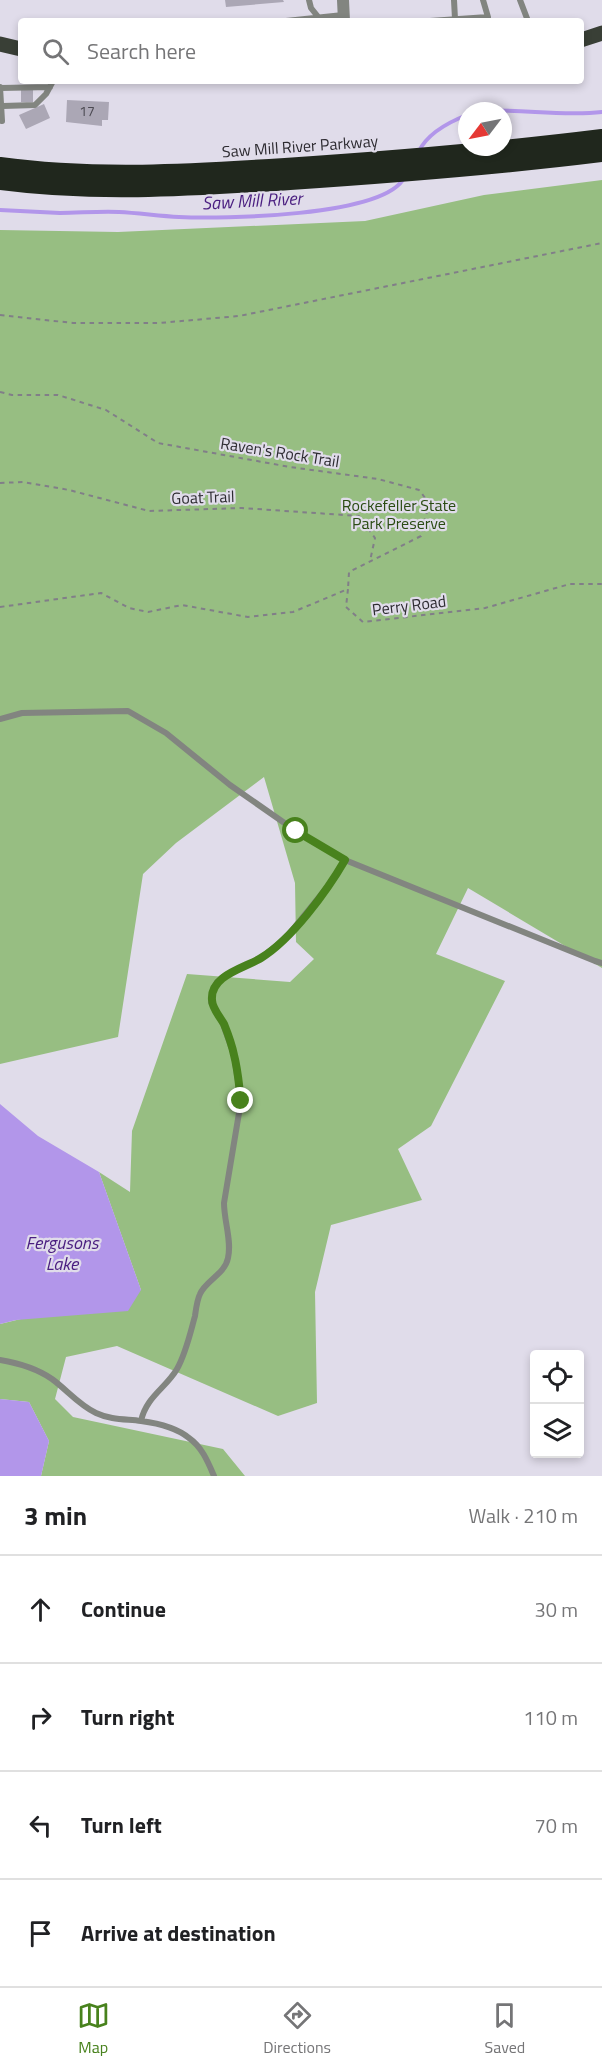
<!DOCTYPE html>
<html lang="en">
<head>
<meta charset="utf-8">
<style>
	:root { --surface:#fff; --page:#f2f2f2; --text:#202124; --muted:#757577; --line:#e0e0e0; --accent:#48821d }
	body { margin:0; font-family:"Titillium Web",sans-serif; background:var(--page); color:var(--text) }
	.controls { position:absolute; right:18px; bottom:18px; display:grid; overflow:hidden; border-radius:6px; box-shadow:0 3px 9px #0003 }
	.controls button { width:54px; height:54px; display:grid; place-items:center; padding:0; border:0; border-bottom:2px solid var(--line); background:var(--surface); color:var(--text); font:30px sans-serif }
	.compass { position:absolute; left:458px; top:102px; width:54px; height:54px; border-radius:50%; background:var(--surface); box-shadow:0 3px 9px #0003; rotate:238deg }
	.stop { position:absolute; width:18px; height:18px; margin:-14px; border:4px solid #48821d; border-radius:50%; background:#fff }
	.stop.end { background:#48821d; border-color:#fff; box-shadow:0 2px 6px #0008 }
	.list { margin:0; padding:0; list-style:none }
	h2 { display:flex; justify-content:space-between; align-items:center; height:78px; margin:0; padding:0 24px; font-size:26px }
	h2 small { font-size:20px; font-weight:400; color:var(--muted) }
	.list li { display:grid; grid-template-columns:39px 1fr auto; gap:18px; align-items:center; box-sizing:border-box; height:108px; padding:0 24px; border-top:2px solid var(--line) }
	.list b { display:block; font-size:22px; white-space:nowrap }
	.list em { font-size:20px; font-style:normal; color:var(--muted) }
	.icon { flex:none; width:33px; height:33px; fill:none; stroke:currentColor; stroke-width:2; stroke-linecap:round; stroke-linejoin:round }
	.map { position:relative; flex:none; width:602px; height:1476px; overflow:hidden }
	.search { position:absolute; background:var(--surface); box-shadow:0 3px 9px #0003; left:18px; right:18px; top:18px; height:66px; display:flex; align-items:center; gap:15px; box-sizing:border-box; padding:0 21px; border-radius:6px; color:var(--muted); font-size:22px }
	.sheet { height:510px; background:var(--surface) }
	nav { display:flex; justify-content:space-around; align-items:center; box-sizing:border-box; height:84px; border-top:2px solid var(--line); background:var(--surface); font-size:16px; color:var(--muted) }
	nav a { display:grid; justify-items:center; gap:3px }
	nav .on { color:var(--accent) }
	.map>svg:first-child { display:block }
</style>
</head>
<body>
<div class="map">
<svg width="602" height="1476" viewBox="0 0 602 1476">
	<rect width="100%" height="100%" fill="#e0dcea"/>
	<path fill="#97be82" d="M602 180V968L468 888 436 954 505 981 431 1126 398 1149 422 1200 331 1225 315 1292 317 1403 278 1416 117 1346 66 1357 55 1399 73 1417 223 1449 245 1476H41L49 1441 29 1402 0 1399V1324L141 1290 99 1172 130 1192 132 1131 187 974 290 982 314 959 296 942 295 883 264 777 176 843 143 874 118 1037 0 1064V230L118 232 365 221 484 195Z"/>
	<path fill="#b296ea" d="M0 1104 38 1136 99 1172 141 1290 128 1311 16 1320 0 1324Z
		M0 1399 29 1402 49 1441 41 1476H0Z"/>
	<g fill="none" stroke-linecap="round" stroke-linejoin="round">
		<path stroke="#b296ea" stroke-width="4" d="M478 111C519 108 561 117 602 112
			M419 151C428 133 449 122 467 115
			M0 210C20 211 40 212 60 213 79 213 99 211 119 212 139 213 159 216 179 217 221 219 383 217 404 178"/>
	</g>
	<path fill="#aba7b5" d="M225 0H283L284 2 226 7Z
		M33 89V102H21V90Z
		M67 100 109 102 108 120H102V126L66 122Z
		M44 104 50 118 26 129 19 115Z"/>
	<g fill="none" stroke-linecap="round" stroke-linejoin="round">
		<path stroke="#817e88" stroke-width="2" stroke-dasharray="4.5 4.5" stroke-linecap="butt" d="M0 315 73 323H159L239 316 602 243
			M0 392 12 395H58L106 410 158 443 290 467 378 479 419 490 429 503 421 536 349 572 348 589
			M0 483 23 482 69 490 149 511 242 508 359 516 375 538 370 561
			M0 607 101 593 129 608 148 612 182 605 248 617 293 612 348 589 346 607 363 622 485 608 570 584H602"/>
		<path stroke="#828580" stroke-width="6" d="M309 0 311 8 319 18
			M454 0 455 19
			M520 0 528 21
			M286 21 343 15
			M430 21 488 17 483 0
			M0 87 2 121
			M1 88 50 87
			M3 106 35 105 46 94 53 81
			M0 719 22 713 128 711 166 733 230 785 296 831 345 860 595 961 602 963
			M0 1360C18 1363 36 1368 52 1379 67 1390 79 1405 96 1413 111 1420 125 1419 141 1421 156 1423 177 1428 189 1438 202 1447 208 1462 214 1476
			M141 1421C146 1397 166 1388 177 1369 186 1353 190 1334 195 1316 196 1309 197 1300 200 1294 205 1281 225 1274 228 1258 232 1241 224 1221 224 1203L241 1101 234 1055 223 1024 211 1002 212 992 217 982 223 977 261 958 286 938 333 880 345 860"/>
		<path stroke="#828580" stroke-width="12" d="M343 0 344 21"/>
		<path stroke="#393f36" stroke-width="15" d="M581 40 602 33
			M0 44 21 49"/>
		<path stroke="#20271d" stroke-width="18" d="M0 166C95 179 190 173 285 167 391 160 497 151 602 138
			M0 181C97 194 193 187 290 181 394 174 498 166 602 153"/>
	</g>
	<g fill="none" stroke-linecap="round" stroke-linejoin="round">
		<path stroke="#48821d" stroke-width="8" d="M241 1101C239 1086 238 1070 234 1055 232 1045 228 1034 224 1024 220 1017 212 1008 212 1000 210 975 245 968 261 958 292 939 327 891 345 860L296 831"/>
	</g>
	<g text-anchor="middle" stroke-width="4.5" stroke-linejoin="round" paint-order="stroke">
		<g font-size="14" fill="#4c4a52">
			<text x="87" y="116">17</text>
		</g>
		<g font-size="16" fill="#2d2b31" stroke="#e0dcea">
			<text transform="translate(300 146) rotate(-4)" y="6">Saw Mill River Parkway</text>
			<text transform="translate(280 452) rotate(9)" y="6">Raven's Rock Trail</text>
			<text transform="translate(203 497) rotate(-2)" y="6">Goat Trail</text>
			<text transform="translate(409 605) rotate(-7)" y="6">Perry Road</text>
		</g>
		<g font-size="16" fill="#2a4b13" stroke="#e0dcea">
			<text x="399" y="511">Rockefeller State<tspan x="399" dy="18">Park Preserve</tspan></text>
		</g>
		<g font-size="18" font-style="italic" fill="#4a1e80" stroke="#e0dcea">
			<text transform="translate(252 201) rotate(-3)" y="6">Saw Mill River</text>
			<text x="62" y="1249">Fergusons<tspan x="62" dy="21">Lake</tspan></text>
		</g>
	</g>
</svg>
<div class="controls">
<button><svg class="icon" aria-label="locate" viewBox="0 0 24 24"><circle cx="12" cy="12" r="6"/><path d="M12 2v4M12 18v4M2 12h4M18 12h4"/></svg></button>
<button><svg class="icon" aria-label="layers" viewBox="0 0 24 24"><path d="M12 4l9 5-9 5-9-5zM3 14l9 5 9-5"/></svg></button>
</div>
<svg class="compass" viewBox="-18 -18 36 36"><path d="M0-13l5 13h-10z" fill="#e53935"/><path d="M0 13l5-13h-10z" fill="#757577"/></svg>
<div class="stop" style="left:296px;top:831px"></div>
<div class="stop end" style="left:241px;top:1101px"></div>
<div class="search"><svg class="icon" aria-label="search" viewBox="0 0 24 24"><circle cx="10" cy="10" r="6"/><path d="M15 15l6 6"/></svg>Search here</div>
</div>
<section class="sheet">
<h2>3 min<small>Walk · 210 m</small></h2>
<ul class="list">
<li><svg class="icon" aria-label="ahead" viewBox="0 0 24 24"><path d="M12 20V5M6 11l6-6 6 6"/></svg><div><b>Continue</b></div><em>30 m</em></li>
<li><svg class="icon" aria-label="right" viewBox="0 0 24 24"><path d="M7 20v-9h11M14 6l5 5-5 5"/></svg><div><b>Turn right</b></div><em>110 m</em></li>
<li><svg class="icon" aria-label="left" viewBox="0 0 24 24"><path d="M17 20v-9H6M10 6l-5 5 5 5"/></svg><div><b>Turn left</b></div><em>70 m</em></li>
<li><svg class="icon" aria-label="arrive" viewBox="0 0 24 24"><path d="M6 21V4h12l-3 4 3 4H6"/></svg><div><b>Arrive at destination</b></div></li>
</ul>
</section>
<nav>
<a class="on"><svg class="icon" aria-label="map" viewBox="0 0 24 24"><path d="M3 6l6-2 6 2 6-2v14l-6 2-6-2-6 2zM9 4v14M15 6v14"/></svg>Map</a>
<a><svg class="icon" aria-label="directions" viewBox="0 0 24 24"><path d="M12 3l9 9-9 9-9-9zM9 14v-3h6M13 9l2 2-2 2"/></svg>Directions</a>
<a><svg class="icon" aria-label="saved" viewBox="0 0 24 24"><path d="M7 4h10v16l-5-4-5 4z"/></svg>Saved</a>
</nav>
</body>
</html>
